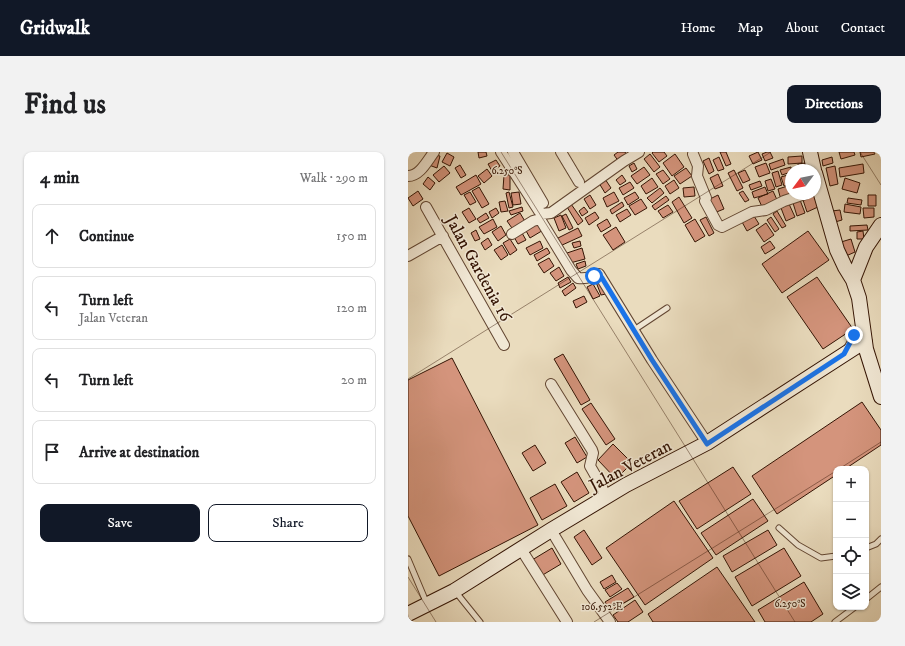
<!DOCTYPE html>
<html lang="en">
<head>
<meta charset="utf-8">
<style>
	:root { --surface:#fff; --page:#f2f2f2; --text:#202124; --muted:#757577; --line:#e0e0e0; --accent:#111827 }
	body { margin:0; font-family:"IM FELL DW Pica",serif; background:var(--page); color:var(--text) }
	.controls { position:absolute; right:12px; bottom:12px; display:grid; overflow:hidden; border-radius:8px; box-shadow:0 1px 3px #0004 }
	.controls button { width:36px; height:36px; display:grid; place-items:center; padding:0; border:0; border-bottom:1px solid var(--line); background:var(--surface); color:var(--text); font:20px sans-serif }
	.compass { position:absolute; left:377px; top:12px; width:36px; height:36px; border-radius:50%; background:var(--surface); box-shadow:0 1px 3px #0004; rotate:238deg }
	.stop { position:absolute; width:12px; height:12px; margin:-9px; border:3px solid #1a73e8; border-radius:50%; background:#fff }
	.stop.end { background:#1a73e8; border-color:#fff; box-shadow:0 1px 4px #0008 }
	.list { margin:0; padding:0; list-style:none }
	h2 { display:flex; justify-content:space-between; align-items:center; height:52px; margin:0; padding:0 16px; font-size:17px }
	h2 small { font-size:13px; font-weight:400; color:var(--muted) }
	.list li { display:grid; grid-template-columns:26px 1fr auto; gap:12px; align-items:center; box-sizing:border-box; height:64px; margin:0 8px 8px; padding:0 8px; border:1px solid var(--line); border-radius:8px }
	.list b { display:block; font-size:15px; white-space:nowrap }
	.list p { margin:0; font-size:13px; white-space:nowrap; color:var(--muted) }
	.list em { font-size:13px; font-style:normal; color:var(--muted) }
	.actions { display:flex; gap:8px; padding:12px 16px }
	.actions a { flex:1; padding:9px 0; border:1px solid var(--accent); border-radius:8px; text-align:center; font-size:14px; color:var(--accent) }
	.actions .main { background:var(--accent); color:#fff }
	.icon { flex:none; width:22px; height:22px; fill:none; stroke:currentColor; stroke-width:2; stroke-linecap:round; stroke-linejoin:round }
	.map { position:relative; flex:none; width:473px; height:470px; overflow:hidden; border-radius:8px }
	header { display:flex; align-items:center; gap:24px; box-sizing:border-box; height:56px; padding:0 20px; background:var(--accent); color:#fff }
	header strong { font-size:19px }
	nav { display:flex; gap:22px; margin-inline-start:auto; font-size:14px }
	.intro { display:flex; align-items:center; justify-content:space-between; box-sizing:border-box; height:96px; padding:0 24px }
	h1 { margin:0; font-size:28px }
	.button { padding:10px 18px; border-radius:8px; background:var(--accent); color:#fff; font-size:14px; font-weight:700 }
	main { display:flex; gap:24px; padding:0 24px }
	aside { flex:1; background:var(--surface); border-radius:8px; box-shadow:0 1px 3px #0004 }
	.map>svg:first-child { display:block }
</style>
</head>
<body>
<header>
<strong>Gridwalk</strong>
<nav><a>Home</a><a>Map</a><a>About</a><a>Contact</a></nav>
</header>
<div class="intro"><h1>Find us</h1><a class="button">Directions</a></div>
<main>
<aside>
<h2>4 min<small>Walk · 290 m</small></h2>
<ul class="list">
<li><svg class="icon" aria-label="ahead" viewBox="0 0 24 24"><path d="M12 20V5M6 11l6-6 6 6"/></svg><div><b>Continue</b></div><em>150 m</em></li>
<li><svg class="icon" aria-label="left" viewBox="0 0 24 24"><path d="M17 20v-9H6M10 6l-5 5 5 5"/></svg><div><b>Turn left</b><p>Jalan Veteran</p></div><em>120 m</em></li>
<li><svg class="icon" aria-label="left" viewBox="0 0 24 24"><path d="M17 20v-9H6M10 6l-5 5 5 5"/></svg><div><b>Turn left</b></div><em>20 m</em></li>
<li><svg class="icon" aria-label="arrive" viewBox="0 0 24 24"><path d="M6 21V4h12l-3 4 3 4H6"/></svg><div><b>Arrive at destination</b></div></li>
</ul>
<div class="actions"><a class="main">Save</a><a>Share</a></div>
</aside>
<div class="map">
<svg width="473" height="470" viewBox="0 0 473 470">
	<rect width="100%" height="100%" fill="#eadcbe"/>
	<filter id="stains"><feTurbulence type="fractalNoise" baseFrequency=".005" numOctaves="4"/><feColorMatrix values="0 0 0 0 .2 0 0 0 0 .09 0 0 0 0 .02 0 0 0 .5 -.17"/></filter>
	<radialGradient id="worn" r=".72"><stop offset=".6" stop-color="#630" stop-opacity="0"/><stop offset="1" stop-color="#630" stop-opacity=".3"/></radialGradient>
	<path fill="#d4947c" stroke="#341404" d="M70 0H78L79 4 71 6Z
		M210 0H217L219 3 211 10 206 3Z
		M245 0H256L259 4 251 10 244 1Z
		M312 0H318L323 12 318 14Z
		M350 0 354 8 345 12 341 4Z
		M359 0H362L365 6 357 9 354 2Z
		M431 0H446L447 3 433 7Z
		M452 0H466L467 2 453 5Z
		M39 1 46 5 42 14 34 10Z
		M24 2 32 4 29 16 21 13Z
		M242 2 252 15 246 20 236 7Z
		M267 2 276 15 264 24 255 11Z
		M394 4V11L380 12V5Z
		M311 5 316 17 310 19 305 8Z
		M424 5 425 11 415 14 414 8Z
		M301 6 306 19 301 22 295 9Z
		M375 7 377 13 363 18 361 12Z
		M88 8 92 14 84 19 80 12Z
		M226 11 229 17 224 20 221 14Z
		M358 11 362 21 351 25 347 15Z
		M397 11 398 18H391L390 12Z
		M455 12 456 21 432 25 431 16Z
		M52 13 58 23 53 26 47 16Z
		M36 14 42 21 31 30 25 23Z
		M427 14 430 32 422 34 418 16Z
		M236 15 242 23 229 32 223 24Z
		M383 15V20L374 23 372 18Z
		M278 16 284 24 272 32 266 24Z
		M79 17 84 24 76 31 70 24Z
		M255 18 262 27 255 32 248 22Z
		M326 18 335 36 329 39 320 21Z
		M337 18 342 28 335 31 330 21Z
		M370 19 374 33 368 35 364 21Z
		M310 22 315 34 307 37 302 26Z
		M383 22V32L376 34 373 25Z
		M68 23 73 32 53 43 48 35Z
		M96 23H102V38L95 37Z
		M214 23 218 29 212 33 208 28Z
		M20 25 27 31 22 38 15 32Z
		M244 26 250 35 238 42 233 34Z
		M437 26 452 31 449 41 434 37Z
		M197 27 203 36 197 41 191 31Z
		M363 27 367 37 360 39 357 29Z
		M266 28 271 36 262 42 257 34Z
		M352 29 354 34 343 38 341 33Z
		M222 30 226 36 215 43 211 36Z
		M383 33V42L373 48 370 37Z
		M71 35 81 52 74 56 64 39Z
		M286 35 287 44 276 45 275 36Z
		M357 35 360 42 346 46 344 40Z
		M252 36 256 41 244 51 239 46Z
		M10 39 15 47 5 54 0 46Z
		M335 39 341 48 337 50 331 41Z
		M365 39 370 50 355 57 350 46Z
		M62 40 68 50 62 53 56 43Z
		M101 40 105 55 101 56 98 41Z
		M111 40 113 52 105 53 103 41Z
		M206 40 211 49 199 55 195 46Z
		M227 40 231 46 220 53 216 46Z
		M182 43 188 53 182 57 176 47Z
		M310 43 316 57 306 61 300 48Z
		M460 43H468V54H460Z
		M258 44 261 48 247 58 244 54Z
		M406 44 410 55 399 60 395 48Z
		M271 45 284 66 276 71 264 50Z
		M440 46 454 48 453 53 439 51Z
		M233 47 239 56 227 63 221 54Z
		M392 48 397 61 389 64 385 51Z
		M97 49 100 59 93 60 91 50Z
		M214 50 216 54 204 62 202 58Z
		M163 52 175 69 170 73 159 55Z
		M381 52 387 65 378 69 373 56Z
		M437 52 453 55 452 62 436 60Z
		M260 53 265 60 255 66 250 59Z
		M114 55 115 59 103 63 101 59Z
		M176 55 180 60 174 64 171 59Z
		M61 56 68 67 61 71 54 60Z
		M88 56 91 61 84 66 81 60Z
		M455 56H466V65L456 66Z
		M219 57 223 63 212 70 208 63Z
		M432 58 434 68 427 70 424 59Z
		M369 59 378 74 374 76 365 62Z
		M187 60 191 66 181 73 177 66Z
		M78 61 81 66 72 71 69 67Z
		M112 61 118 71 106 79 99 69Z
		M158 62 165 76 161 78 154 64Z
		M153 63 158 76 151 79 146 66Z
		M346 64 351 72 339 79 334 70Z
		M298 65 306 81 301 84 292 68Z
		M363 65 371 77 367 80 359 68Z
		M85 67 89 75 76 82 71 75Z
		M199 67 203 74 193 80 189 73Z
		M287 67 297 84 287 90 277 73Z
		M132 68 137 77 122 86 117 77Z
		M358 71 366 83 356 90 348 78Z
		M459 73 460 78 442 79V74Z
		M93 74 98 83 90 89 84 80Z
		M208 75 217 90 205 98 195 83Z
		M170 76 174 84 152 94 148 87Z
		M68 78 72 87 67 89 63 81Z
		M400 79 421 108 374 141 354 112Z
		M455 79 456 87H449V80Z
		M114 81 118 88 110 92 106 85Z
		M80 86 84 93 77 98 73 91Z
		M102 87 109 98 102 103 95 91Z
		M443 87 447 100 438 104 433 90Z
		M132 89 135 96 122 103 118 96Z
		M172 89 173 94 166 96 164 91Z
		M362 89 367 96 357 102 353 95Z
		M94 93 100 103 93 108 86 98Z
		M139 96 142 101 129 109 126 103Z
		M174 96 177 107 162 111 159 101Z
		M141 106 146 114 136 121 130 112Z
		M177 109 178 114 170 117 168 112Z
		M151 115 156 124 148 129 142 121Z
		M160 125 163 130 152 136 150 131Z
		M409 125 445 177 415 197 379 145Z
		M192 128 198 142 193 143 188 130Z
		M165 131 168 136 157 144 154 139Z
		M185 132 192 144 185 147 179 135Z
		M176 144 179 150 168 156 165 149Z
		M155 202 182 248 173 253 146 207Z
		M44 206 130 373 31 424 0 364V228Z
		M454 250 473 278V293L437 317H428V323L369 362 344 324Z
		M183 251 207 287 198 293 174 257Z
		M167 285 179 305 169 311 157 291Z
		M205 292 224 311 208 327 190 308Z
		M127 293 138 311 125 319 114 301Z
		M325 315 343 342 289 377 271 349Z
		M169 320 181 341 166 350 153 330Z
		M147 332 159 354 134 368 122 346Z
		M345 347 360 369 308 403 293 381Z
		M266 349 305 406 237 453 198 396Z
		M176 378 194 406 184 413 166 385Z
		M360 378 369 393 324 420 315 404Z
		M144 396 153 412 133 424 124 408Z
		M376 396 393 424 344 454 327 425Z
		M309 415 347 470H245L240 462Z
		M204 423 208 430 196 437 192 430Z
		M396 430 415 462 403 470H357L350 458Z
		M209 431 214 437 202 445 197 438Z
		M220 436 226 445 202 459 197 450Z
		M227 448 235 460 220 470H210L205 463Z"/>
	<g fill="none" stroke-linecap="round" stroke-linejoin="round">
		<defs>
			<path id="lane" d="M226 178 259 156
				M438 197 446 183 453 177
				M371 376 390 393 413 406 428 404
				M458 396 468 392 473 387
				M0 407 19 452
				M47 439 72 470
				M458 447 473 435
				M427 470 447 455"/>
			<path id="street" d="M93 0 131 59 134 62 143 61 216 9 231 0
				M105 0 135 51
				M153 0 171 30
				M285 2 290 14 289 24 298 46 297 49 310 73 314 75 344 60 358 58 376 49 397 42
				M0 24C12 24 19 9 26 0
				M18 55 96 193
				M104 82 125 69 132 67 163 118 170 126C181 128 182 123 191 122L244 208 299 291
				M0 104 35 84
				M143 232 184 298 185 301 182 314 194 335 198 345
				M143 378 179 438 202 470
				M113 397 159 470"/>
			<path id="secondary" d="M402 0 406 18
				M407 21 429 98 437 115 445 128 451 146 458 197 473 245
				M445 128 458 95 473 73
				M0 462 46 439 143 378 218 333 299 291 457 189"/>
		</defs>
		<use href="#lane" stroke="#624632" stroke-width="7"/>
		<use href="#street" stroke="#624632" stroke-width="12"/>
		<use href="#secondary" stroke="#341404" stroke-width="16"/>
		<use href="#lane" stroke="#f1e8d5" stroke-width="5"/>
		<use href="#street" stroke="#f1e8d5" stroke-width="10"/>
		<use href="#secondary" stroke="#f1e8d5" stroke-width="14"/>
	</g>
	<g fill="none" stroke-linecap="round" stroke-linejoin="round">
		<path stroke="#1a73e8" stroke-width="5" d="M186 124 191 122 194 126 244 208 299 292 436 202 446 183"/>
	</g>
	<path fill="none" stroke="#341404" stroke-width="1" stroke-opacity="0.45" d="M93 0 387 470M452 0 473 33M0 227 363 0M431 317 473 290M0 425 28 470M186 470 428 319"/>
	<g text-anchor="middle" stroke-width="3" stroke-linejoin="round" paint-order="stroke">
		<g font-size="17" fill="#341404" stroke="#f1e8d5">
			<text transform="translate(71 116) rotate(61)" y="6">Jalan Gardenia 16</text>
			<text transform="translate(222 313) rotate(-28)" y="6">Jalan Veteran</text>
		</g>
	</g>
	<g font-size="10" text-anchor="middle" fill="#341404" stroke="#f1e8d5" stroke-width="3" stroke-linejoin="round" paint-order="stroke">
		<text x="99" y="22">6.250°S</text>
		<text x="382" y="455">6.250°S</text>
		<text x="194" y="458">106.552°E</text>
	</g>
	<rect width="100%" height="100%" filter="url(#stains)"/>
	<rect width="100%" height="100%" fill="url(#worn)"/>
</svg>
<div class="controls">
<button>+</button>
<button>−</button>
<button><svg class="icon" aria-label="locate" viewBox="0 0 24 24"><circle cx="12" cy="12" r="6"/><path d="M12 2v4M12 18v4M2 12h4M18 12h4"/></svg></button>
<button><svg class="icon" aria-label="layers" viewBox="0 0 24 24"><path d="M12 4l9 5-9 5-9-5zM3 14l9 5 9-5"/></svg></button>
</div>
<svg class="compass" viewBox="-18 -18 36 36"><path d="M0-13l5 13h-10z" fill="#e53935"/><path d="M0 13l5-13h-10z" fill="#757577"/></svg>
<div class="stop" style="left:186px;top:124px"></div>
<div class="stop end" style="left:446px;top:183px"></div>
</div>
</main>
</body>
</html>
